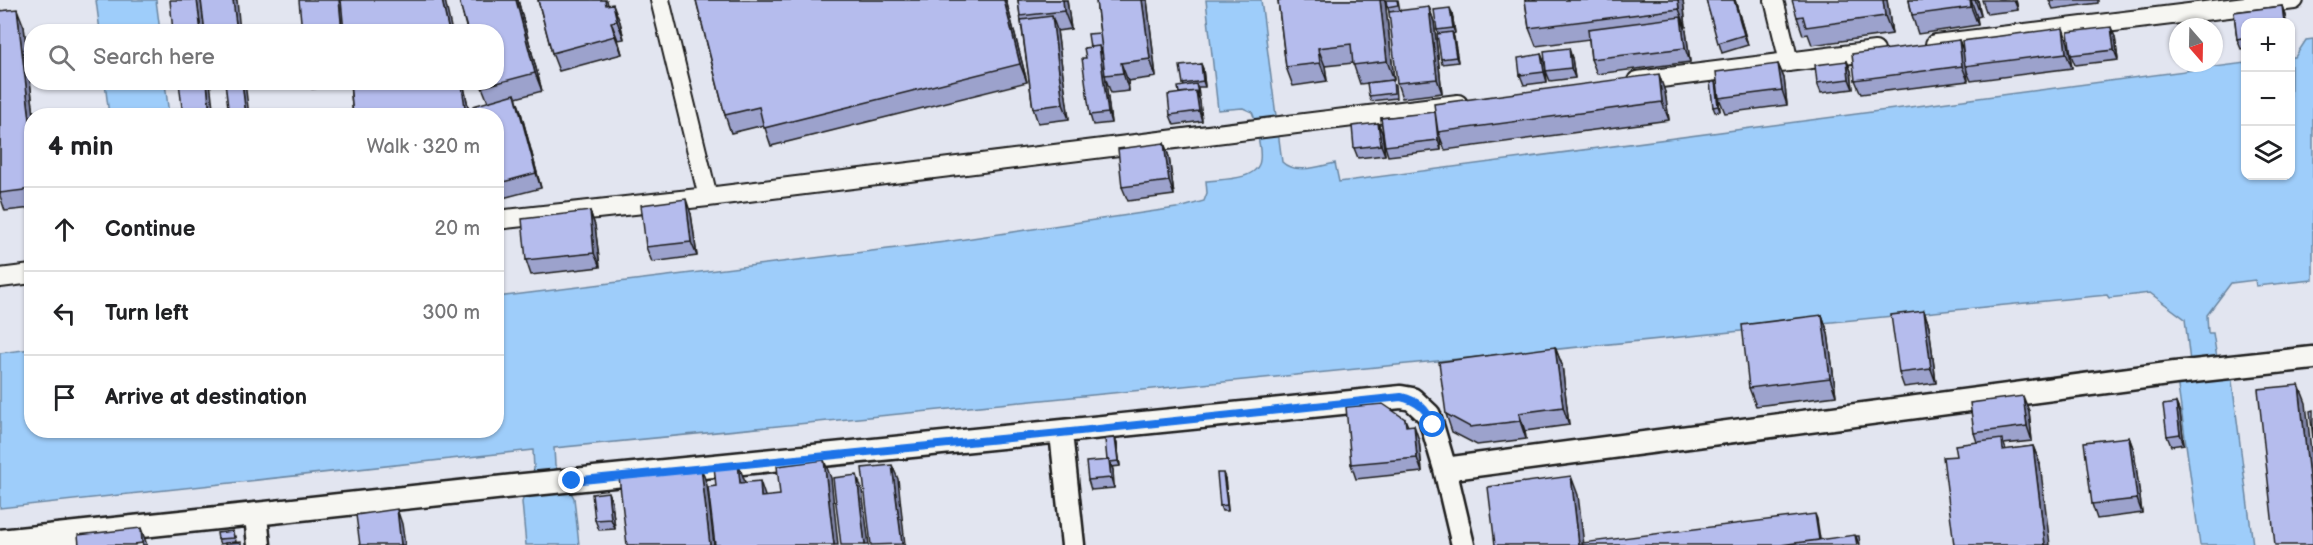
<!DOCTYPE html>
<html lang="en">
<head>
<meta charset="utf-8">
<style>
	:root { --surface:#fff; --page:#f6f6f6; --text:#202124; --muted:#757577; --line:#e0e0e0 }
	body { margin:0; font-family:"Balsamiq Sans",sans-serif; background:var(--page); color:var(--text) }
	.controls { position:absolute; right:18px; top:18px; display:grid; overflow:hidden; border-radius:12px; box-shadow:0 2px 4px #0004 }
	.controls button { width:54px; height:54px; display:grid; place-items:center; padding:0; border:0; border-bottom:2px solid var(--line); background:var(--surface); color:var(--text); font:30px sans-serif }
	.compass { position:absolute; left:2169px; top:18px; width:54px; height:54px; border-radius:50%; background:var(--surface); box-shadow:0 2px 4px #0004; rotate:160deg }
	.stop { position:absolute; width:18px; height:18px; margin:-14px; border:4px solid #1a73e8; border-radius:50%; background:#fff }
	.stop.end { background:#1a73e8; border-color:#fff; box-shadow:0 2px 6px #0008 }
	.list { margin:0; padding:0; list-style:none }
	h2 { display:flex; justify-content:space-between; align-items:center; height:78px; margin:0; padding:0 24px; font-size:26px }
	h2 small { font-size:20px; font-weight:400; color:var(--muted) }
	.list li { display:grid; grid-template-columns:39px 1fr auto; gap:18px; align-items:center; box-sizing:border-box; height:84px; padding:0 24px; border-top:2px solid var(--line) }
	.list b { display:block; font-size:22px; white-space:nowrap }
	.list em { font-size:20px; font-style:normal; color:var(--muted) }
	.icon { flex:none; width:33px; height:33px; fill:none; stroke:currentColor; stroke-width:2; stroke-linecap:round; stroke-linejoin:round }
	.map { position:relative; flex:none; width:2313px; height:545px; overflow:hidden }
	.search { position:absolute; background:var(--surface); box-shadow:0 2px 4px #0004; left:24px; top:24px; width:480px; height:66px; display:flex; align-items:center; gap:15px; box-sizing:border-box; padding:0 21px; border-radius:24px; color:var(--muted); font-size:22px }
	.panel { position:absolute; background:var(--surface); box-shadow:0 2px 4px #0004; left:24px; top:108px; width:480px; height:330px; border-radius:24px }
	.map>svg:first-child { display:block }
</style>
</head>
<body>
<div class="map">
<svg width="2313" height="545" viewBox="0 0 2313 545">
	<rect width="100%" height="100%" fill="#e2e5f0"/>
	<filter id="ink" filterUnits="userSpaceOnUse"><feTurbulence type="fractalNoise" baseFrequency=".0167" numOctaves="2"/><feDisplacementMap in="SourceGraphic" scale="12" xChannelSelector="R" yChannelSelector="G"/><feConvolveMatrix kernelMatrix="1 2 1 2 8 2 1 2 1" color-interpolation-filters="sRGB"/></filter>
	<g filter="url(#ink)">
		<path fill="#9ecdfa" stroke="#6a86a1" stroke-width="1.5" d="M96 0H156L160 31H100Z
			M1206 0H1261L1282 162C1295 175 1320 166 1335 163L1339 182 2245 63 2246 176H2290L2291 57H2295L2306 40 2313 39V280L2256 286 2255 280 2231 283 2207 315 2208 333H2213L2217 358H2229L2253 545H2200L2175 365 2190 362 2185 319 2150 293 2109 298 2107 295 554 448 555 465 574 498 579 545H526L522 502 534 469 533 450 0 508V353L31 349 32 430H496L497 297 945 242 1183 207 1204 201 1207 193 1206 181C1221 179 1258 181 1260 160 1262 147 1256 130 1254 117L1252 112 1243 108 1218 110Z
			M105 83H165L169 115H109Z"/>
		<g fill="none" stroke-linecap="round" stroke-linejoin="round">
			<defs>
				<path id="minor" d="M660 0 708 197
					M1774 0 1789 62
					M1935 44 2294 0
					M1637 81 1875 51
					M496 220 708 197 1458 104
					M0 278 32 274"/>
				<path id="tertiary" d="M1061 433 1073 545
					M1445 469 2175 373 2313 358
					M256 516 259 545
					M0 541C171 524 343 504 514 486 810 456 1106 428 1401 397L1412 399 1429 415 1445 469 1463 545"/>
			</defs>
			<use href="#minor" stroke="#1c1c1c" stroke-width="22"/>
			<use href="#tertiary" stroke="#1c1c1c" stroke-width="27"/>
			<use href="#minor" stroke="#f6f6f2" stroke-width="18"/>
			<use href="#tertiary" stroke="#f6f6f2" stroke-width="22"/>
		</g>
		<path fill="#9ca2cc" stroke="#1c1c1c" stroke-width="1.5" d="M459 0H518L542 91 516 98 520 109 541 188 499 199 496 192V116L488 102 482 87Z
			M538 0H607L608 5 620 22 624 39 618 40 622 54 559 71 552 53Z
			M696 0H1006L1027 82 771 146 764 125 731 133 725 115Z
			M1018 0H1067L1071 29 1057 31 1069 119 1038 123 1033 108Z
			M1096 0H1147L1156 77 1128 81 1129 91 1111 93 1105 77 1111 123 1093 125 1090 115 1086 58 1090 47 1100 33Z
			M1278 0H1385L1394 80 1360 84 1353 63 1325 66 1327 81 1293 86 1286 67Z
			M1386 0H1398L1400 11 1389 12Z
			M1525 0H1683L1686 27H1685L1686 31 1690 62 1597 74 1591 59 1589 39 1536 46 1529 28Z
			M1706 0H1735L1748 45 1722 53Z
			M1887 0 1892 34 1812 45 1808 34 1803 35 1797 17Z
			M1909 0H1978L1981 16 1977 17 1978 25 1918 34 1912 15Z
			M1982 0H2016L2018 10 1987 14Z
			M2049 0H2098V3L2053 9Z
			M2282 6 2285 16 2286 22H2246V48L2241 49 2237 39 2234 12Z
			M1429 7 1434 22 1442 93 1402 98 1397 83Z
			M0 11 24 27 34 116H32V208L5 211 0 196Z
			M1452 13 1455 33 1453 34 1458 62 1442 64 1441 59 1438 34 1437 30Z
			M2115 37 2118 60 2075 65 2071 55Z
			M1959 40 1963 52 2068 43 2072 68 1971 81 1966 69 1968 81 1861 94 1855 80Z
			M1541 54 1545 64 1547 82 1524 85 1520 75Z
			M1572 58 1575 78 1550 81 1546 71Z
			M1847 61 1851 71 1853 89 1821 93 1817 83Z
			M1201 64 1203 69 1205 87H1198L1202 121 1174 125 1170 115 1179 93 1184 86 1183 84Z
			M1778 64 1784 78 1787 105 1725 113 1719 98Z
			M310 82H463L470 116H353L350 84 312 89Z
			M1395 85 1396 98 1371 101 1369 96Z
			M1717 87 1720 111 1715 112 1713 107Z
			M1665 92 1669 120 1445 150 1440 137 1441 150 1388 156 1385 146 1381 118Z
			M1378 123 1382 133 1385 155 1358 158 1354 148Z
			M1164 143 1169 157 1174 195 1128 201 1122 187Z
			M590 211 595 226 600 267 531 275 526 260Z
			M691 214 697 256 652 262 646 247Z
			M1924 311 1929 326 1936 383 1904 387 1899 373Z
			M1822 315 1828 333 1836 396 1756 406 1749 388Z
			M1555 347 1562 365 1569 425 1525 431 1526 439 1477 445 1452 432 1446 414Z
			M2176 403 2180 413 2184 444 2171 446 2167 436Z
			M2029 411 2032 441 2004 444 2006 450 2033 446 2040 464 1957 456 1977 442 1974 433Z
			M1405 419 1408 426 1419 440 1422 472 1356 479 1351 464Z
			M2129 437 2134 451 2142 513 2097 519 2092 504Z
			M1117 443 1120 466 1112 467 1113 470 1114 488 1091 490 1088 480 1107 460Z
			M1225 478 1228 511H1222L1220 506Z
			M612 502 615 529 599 530 595 520Z
			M235 536 236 542 220 544 218 539Z"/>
		<path fill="#7f84a6" stroke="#1c1c1c" stroke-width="1.5" d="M197 0H201L205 32H201Z
			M233 0H237L240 32H237Z
			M339 0H343L346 32H342Z
			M442 0H445L452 32H449Z
			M516 0H518L542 91 535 73Z
			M1004 0H1006L1027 82 1020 64Z
			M1063 0H1067L1071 29 1064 11Z
			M1142 0H1147L1156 77 1150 59Z
			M1380 0H1385L1394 80 1387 61Z
			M1678 0H1683L1686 27 1679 9Z
			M1734 0H1735L1748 45 1744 35Z
			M1883 0H1887L1892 34 1885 16Z
			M1971 0 1977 17 1978 25 1971 7Z
			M1975 0H1978L1981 16Z
			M2014 0H2016L2018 10Z
			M613 4 620 22 624 39 617 21Z
			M2282 6 2285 16 2286 22H2284Z
			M1429 7 1434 22 1442 93 1437 79Z
			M1450 8 1452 13 1455 33 1453 28Z
			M17 9 24 27 34 116H32V137Z
			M1052 16 1057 30 1069 119 1063 104Z
			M1681 17 1686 31 1690 62 1685 48Z
			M611 22 618 40 622 54 615 36Z
			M2111 27 2115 37 2118 60 2114 50Z
			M2063 28 2068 43 2072 68 2066 53Z
			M1452 32 1454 37 1458 62 1456 57Z
			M1959 40 1965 55 1968 81 1962 66Z
			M1099 46 1103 56 1111 123 1108 113Z
			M1318 48 1325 66 1327 81 1320 63Z
			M1569 48 1572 58 1575 78 1571 68Z
			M1541 54 1545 64 1547 82 1544 72Z
			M1847 61 1851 71 1853 89 1849 79Z
			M1121 63 1128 81 1129 91 1123 73Z
			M1201 64 1203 69 1205 87 1203 81Z
			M1778 64 1784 78 1787 105 1782 90Z
			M1659 74 1665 92 1669 120 1662 102Z
			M207 82H210L214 116H210Z
			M242 82H245L249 116H246Z
			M461 82H463L470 116H466Z
			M1715 82 1717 87 1720 111 1718 106Z
			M1196 91 1200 101 1202 121 1199 111Z
			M515 94 520 109 541 188 536 173Z
			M1435 112 1439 132H1438L1440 137 1441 150 1438 140Z
			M1378 123 1382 133 1385 155 1381 145Z
			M1164 143 1169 157 1174 195 1169 181Z
			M686 199 691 214 697 256 691 242Z
			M590 211 595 226 600 267 594 253Z
			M1924 311 1929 326 1936 383 1931 369Z
			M1822 315 1828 333 1836 396 1830 378Z
			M1555 347 1562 365 1569 425 1563 407Z
			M2299 385 2306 403 2313 470V514Z
			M2023 396 2029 411 2032 441 2027 426Z
			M2176 403 2180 413 2184 444 2180 434Z
			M1519 413 1525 431 1526 439 1520 421Z
			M1414 425 1419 440 1422 472 1417 458Z
			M2129 437 2134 451 2142 513 2137 499Z
			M1115 438 1117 443 1120 466 1118 461Z
			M2033 446 2040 464 2050 545H2045Z
			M824 460 831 478 838 545H834Z
			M1109 460 1113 470 1114 488 1111 478Z
			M738 463 745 482 747 502 740 483Z
			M892 465 898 479 905 545 902 544Z
			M701 467 707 485 714 545H710Z
			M1223 473 1225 478 1228 511 1227 505Z
			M857 475 862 490 869 545H865Z
			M1571 476 1578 495 1584 545H1579Z
			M760 481 766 499 761 497Z
			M608 492 612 502 615 529 611 519Z
			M397 509 402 524 405 545H401Z
			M1815 514 1817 519 1821 545 1819 541Z
			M141 528 147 545H143L142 543Z"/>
		<path fill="#b5bced" stroke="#1c1c1c" stroke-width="1.5" d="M170 0H197L201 32H173Z
			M201 0H233L237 32H205Z
			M299 0H339L342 32H302Z
			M341 0H442L449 32H344Z
			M459 0H516L535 73 482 87 481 82H496V32H468Z
			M538 0H605L606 5 613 4 617 21 611 22 615 36 552 53Z
			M696 0H1004L1020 64 764 128 759 107 725 115Z
			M1018 0H1063L1064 11 1020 16Z
			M1096 0H1142L1150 59 1121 63 1123 73 1105 75Z
			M1278 0H1380L1387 61 1353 65 1351 44 1318 48 1320 63 1286 67Z
			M1386 0H1397L1398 5 1387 7Z
			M1525 0H1678L1679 9 1529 28Z
			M1706 0H1734L1744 35 1718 43Z
			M1792 0H1883L1885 16 1806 27 1803 16 1797 17Z
			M1909 0H1970L1971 7 1912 15Z
			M2282 6 2284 22H2246V37L2237 39 2234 12Z
			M1429 7 1437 79 1397 83 1389 12Z
			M1450 8 1453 28 1437 30 1434 10Z
			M17 9 32 137V189L0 193V11Z
			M1052 16 1063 104 1033 108 1021 20Z
			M1681 17 1685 48 1591 59 1588 29Z
			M2111 27 2114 50 2071 55 2068 32Z
			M2063 28 2066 53 1965 66 1962 41Z
			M1452 32 1456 57 1441 59 1437 34Z
			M1100 33 1102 48 1100 49 1099 46 1090 47 1088 34Z
			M1959 40 1962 66 1855 80 1852 54Z
			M1099 46 1108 113 1090 115 1082 58H1086L1084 48Z
			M1569 48 1571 68 1546 71 1544 51Z
			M1541 54 1544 72 1520 75 1518 58Z
			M1847 61 1849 79 1817 83 1815 65Z
			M1201 64 1203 81 1183 84 1180 66Z
			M1778 64 1782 90 1719 98 1716 72Z
			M1659 74 1662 102 1438 132 1434 104Z
			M1393 80 1394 93 1369 96 1367 83Z
			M179 82H207L210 116H183Z
			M225 82H242L246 116H229Z
			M350 82H461L464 100 466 116H353Z
			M1710 82H1715L1718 106 1713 107Z
			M1196 84 1198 93H1196V91L1179 93 1178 87Z
			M1196 91 1199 111 1170 115 1168 95Z
			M515 94 536 173 496 184V116H475L473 106Z
			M1435 112 1438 140 1385 146 1381 118Z
			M1378 123 1381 145 1354 148 1352 126Z
			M1164 143 1169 181 1122 187 1118 149Z
			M686 199 691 242 646 247 641 205Z
			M590 211 594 253 526 260 522 219Z
			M1924 311 1931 369 1899 373 1891 315Z
			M1822 315 1830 378 1749 388 1742 325Z
			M1555 347 1563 407 1519 413 1520 421 1470 427 1446 414 1439 362Z
			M2299 385 2313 514V545H2275L2258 389Z
			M2023 396 2027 426 1974 433 1970 403Z
			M2176 403 2180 434 2167 436 2163 405Z
			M1383 404 1405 419 1406 426 1414 425 1417 458 1351 464 1346 407Z
			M2313 410V439L2310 411Z
			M2129 437 2137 499 2092 504 2084 442Z
			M1115 438 1118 461 1110 462 1109 460H1107L1105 439Z
			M2002 439 2003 450 2033 446 2045 545H1954L1943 457 1957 456 1955 445Z
			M824 460 834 545H715L708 487 716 486 714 466 738 463 740 483 760 481 761 497 780 495 777 466Z
			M1109 460 1111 478 1088 480 1086 462Z
			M892 465 902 544 871 545 862 468Z
			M701 467 710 545H627L619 477Z
			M1217 473H1223L1227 505 1220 506Z
			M857 475 865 545H841L833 478Z
			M1571 476 1579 545H1495L1488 487Z
			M608 492 611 519 595 520 592 494Z
			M397 509 401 545H360L356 515Z
			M1815 514 1819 540 1780 545H1583L1582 543Z
			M141 528 142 543 135 544V545H79L78 535Z
			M233 531 234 538 218 539 217 533Z
			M1855 535 1857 545H1780Z
			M1856 536H1859L1860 545H1859Z
			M241 542V545H225V543Z"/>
	</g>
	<g fill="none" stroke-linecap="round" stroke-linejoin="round" filter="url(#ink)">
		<path stroke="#1a73e8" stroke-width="8" d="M572 481 1061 433 1401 397C1418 401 1427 409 1433 425"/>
	</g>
</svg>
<div class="controls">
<button>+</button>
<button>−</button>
<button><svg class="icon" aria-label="layers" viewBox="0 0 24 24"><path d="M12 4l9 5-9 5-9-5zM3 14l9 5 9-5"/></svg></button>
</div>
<svg class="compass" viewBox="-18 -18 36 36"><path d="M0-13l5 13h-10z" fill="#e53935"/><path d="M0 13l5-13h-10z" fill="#757577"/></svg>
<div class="stop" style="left:1433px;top:425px"></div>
<div class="stop end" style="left:572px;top:481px"></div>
<div class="search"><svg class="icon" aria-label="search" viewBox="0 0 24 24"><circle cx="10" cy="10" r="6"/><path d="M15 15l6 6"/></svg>Search here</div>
<section class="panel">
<h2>4 min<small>Walk · 320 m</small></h2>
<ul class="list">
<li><svg class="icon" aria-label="ahead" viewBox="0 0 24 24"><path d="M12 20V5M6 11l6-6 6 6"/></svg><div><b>Continue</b></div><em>20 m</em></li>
<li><svg class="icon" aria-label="left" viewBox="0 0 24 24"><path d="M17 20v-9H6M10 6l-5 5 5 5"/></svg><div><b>Turn left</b></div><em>300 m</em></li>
<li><svg class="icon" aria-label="arrive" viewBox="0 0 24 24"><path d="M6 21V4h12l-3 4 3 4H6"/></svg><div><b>Arrive at destination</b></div></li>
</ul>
</section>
</div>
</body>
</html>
